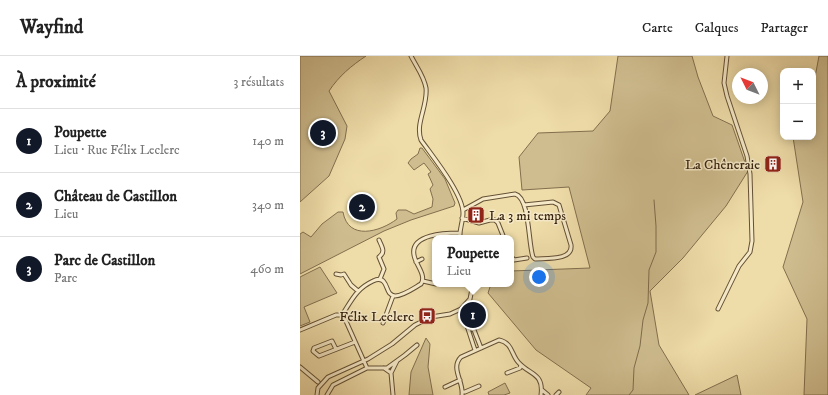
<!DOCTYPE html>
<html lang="fr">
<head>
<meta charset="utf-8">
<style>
	:root { --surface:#fff; --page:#f2f2f2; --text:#222; --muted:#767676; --line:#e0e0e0; --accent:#111827 }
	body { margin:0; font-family:"IM FELL DW Pica",serif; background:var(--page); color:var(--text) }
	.controls { position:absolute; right:12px; top:12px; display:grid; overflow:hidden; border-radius:8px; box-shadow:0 2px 10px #0003 }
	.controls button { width:36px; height:36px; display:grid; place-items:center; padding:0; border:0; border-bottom:1px solid var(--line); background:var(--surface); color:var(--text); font:20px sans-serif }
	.compass { position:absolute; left:432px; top:12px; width:36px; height:36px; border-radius:50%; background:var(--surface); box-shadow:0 2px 10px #0003; rotate:312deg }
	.you { position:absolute; left:239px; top:221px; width:14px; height:14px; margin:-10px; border:3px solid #fff; border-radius:50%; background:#1a73e8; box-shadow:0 0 0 6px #1a73e833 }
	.badge { display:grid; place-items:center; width:26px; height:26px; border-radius:50%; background:var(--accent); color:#fff; font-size:13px; font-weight:700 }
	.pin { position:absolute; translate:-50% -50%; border:2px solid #fff; box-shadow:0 1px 4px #0006 }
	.popup { position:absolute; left:132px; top:179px; width:82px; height:52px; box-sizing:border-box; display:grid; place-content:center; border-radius:8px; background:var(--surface); filter:drop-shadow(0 1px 3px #0005); font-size:13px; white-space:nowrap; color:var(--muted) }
	.popup b { font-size:15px; color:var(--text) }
	.popup::after { content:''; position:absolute; left:50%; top:100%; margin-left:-8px; border:8px solid transparent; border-top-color:var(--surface) }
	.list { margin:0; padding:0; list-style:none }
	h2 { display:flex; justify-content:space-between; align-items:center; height:52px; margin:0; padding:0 16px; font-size:17px }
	h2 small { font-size:13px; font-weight:400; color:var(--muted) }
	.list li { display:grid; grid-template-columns:26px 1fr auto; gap:12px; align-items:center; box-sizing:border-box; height:64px; padding:0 16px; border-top:1px solid var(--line) }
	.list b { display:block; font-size:15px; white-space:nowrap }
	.list p { margin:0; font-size:13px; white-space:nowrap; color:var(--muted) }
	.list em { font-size:13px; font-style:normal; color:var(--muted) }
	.map { position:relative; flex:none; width:528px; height:339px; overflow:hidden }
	header { display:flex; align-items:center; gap:24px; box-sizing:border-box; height:56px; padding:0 20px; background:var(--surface); border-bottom:1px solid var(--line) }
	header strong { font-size:19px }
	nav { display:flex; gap:22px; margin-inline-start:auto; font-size:14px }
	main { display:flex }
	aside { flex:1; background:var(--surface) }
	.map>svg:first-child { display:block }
</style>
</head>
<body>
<header>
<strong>Wayfind</strong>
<nav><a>Carte</a><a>Calques</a><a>Partager</a></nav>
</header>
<main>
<aside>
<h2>À proximité<small>3 résultats</small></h2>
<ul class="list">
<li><span class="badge">1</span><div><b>Poupette</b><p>Lieu · Rue Félix Leclerc</p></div><em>140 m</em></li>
<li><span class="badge">2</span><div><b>Château de Castillon</b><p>Lieu</p></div><em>340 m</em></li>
<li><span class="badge">3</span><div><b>Parc de Castillon</b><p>Parc</p></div><em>460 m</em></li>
</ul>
</aside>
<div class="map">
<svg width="528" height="339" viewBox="0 0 528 339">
	<rect width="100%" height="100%" fill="#efdda9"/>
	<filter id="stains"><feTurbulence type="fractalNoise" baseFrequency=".005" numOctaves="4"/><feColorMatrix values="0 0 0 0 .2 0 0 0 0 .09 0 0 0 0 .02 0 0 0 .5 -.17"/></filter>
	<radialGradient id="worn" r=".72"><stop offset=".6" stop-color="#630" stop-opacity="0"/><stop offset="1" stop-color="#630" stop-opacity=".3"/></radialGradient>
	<path fill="#cfbd8f" stroke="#826f4e" d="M0 0H66C51 10 39 20 29 35L47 70 45 83 29 120 0 146Z
		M318 0H392L398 21 413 60 432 69 448 115 426 150 383 202 350 235 359 289 389 339H286L291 332 236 294 188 237 191 228H211V215L290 212 269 131 222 134 219 101 238 77 293 75 310 55Z
		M519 0H528V339H504L507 263 483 211 503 146 493 81H513V32Z
		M120 92H122L145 123 155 147 154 150 111 164 84 175 0 218V178L3 176 11 181 22 168 38 156H43C48 185 80 176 97 163L96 157 98 154H106L114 158 132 151 133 143 130 133 133 129 128 118 131 116 124 107 114 114 108 107 111 103 118 98Z
		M20 211 37 237 4 251 10 266 0 270V221Z
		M126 282 130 288 128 311 133 339H109L111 316Z
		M437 319 441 339H395Z
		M205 327 210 337 204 339H189L188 336Z"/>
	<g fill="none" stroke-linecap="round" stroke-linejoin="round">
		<path stroke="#7f6b4b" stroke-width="1" d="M329 339 333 334 334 312 340 290 343 264 348 247 349 214 356 196V170L354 144"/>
		<defs>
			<path id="street" d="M111 0C116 10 124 20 126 32 128 50 115 67 121 84 133 101 163 138 163 157 163 166 159 174 160 182
				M163 154 183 143 215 138C230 142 228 187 233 201L235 203C246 202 273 205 271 189L259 149 253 146 224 149
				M162 162 179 167 190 164H195L198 167 204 182
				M79 184C82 191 86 196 79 201L84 213 80 223
				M211 200 214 204 227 202
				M116 206 122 203
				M36 218 41 219 44 218 51 229 58 235
				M123 225 136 228
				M161 253C167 268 170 280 175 294
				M418 253 439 210 450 196 452 185 450 118 447 100 427 40 424 27 427 0
				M42 259C52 244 56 233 73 225 77 223 81 222 84 226 88 231 87 239 95 240 103 240 114 232 121 228 127 219 115 208 114 199 110 178 146 177 159 177
				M83 267 93 240
				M169 272 174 274 181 292
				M0 274 36 259H42L45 263 67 312
				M36 293 32 285 14 292 13 295 19 300 55 286
				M0 311 18 326
				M67 312H87L105 299 117 289
				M84 312 91 317 97 305
				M91 317 93 339
				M207 317 220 312 221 309
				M145 331 160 324
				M242 334 248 339
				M162 336H165L179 330
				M17 339 18 332 28 321 68 303 92 288 115 269 131 261 150 258 161 253 170 243 173 228
				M27 339 33 329 67 312
				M162 339C164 326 150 312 161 301L199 284C213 287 211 299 219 307 230 319 244 317 241 339
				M256 339 259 336"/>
		</defs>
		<use href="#street" stroke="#645035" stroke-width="5"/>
		<use href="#street" stroke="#f5e9c7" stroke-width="3"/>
	</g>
	<defs>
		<symbol id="building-square" viewBox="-11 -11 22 22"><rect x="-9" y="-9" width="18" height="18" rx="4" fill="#8f2418" stroke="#f5e9c7"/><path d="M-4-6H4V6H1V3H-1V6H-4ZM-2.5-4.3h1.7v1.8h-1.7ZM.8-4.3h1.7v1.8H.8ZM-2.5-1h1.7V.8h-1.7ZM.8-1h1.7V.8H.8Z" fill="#fff"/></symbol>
		<symbol id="bus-square" viewBox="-11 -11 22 22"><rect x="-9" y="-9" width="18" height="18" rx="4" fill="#8f2418" stroke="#f5e9c7"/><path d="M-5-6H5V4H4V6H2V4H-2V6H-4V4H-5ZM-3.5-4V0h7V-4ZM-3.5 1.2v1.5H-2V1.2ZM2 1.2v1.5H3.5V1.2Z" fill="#fff"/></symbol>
	</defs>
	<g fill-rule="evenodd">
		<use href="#building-square" x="463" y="98" width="20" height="20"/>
		<use href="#building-square" x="166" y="149" width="20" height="20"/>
		<use href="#bus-square" x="117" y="250" width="20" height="20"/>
	</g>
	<g text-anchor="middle" stroke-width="3" stroke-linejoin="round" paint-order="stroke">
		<g font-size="14" fill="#35210e" stroke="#f5e9c7" text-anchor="end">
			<text x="460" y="113">La Chêneraie</text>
			<text x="189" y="164" text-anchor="start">La 3 mi temps</text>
			<text x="114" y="265">Félix Leclerc</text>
		</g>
	</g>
	<rect width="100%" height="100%" filter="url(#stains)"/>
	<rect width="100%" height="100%" fill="url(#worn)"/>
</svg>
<div class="controls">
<button>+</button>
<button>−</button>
</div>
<svg class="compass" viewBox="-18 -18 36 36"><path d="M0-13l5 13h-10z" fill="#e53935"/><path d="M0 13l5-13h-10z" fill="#767676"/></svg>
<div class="you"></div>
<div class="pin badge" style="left:173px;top:259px">1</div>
<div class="popup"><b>Poupette</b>Lieu</div>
<div class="pin badge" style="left:62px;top:151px">2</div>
<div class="pin badge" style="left:23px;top:77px">3</div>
</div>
</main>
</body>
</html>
